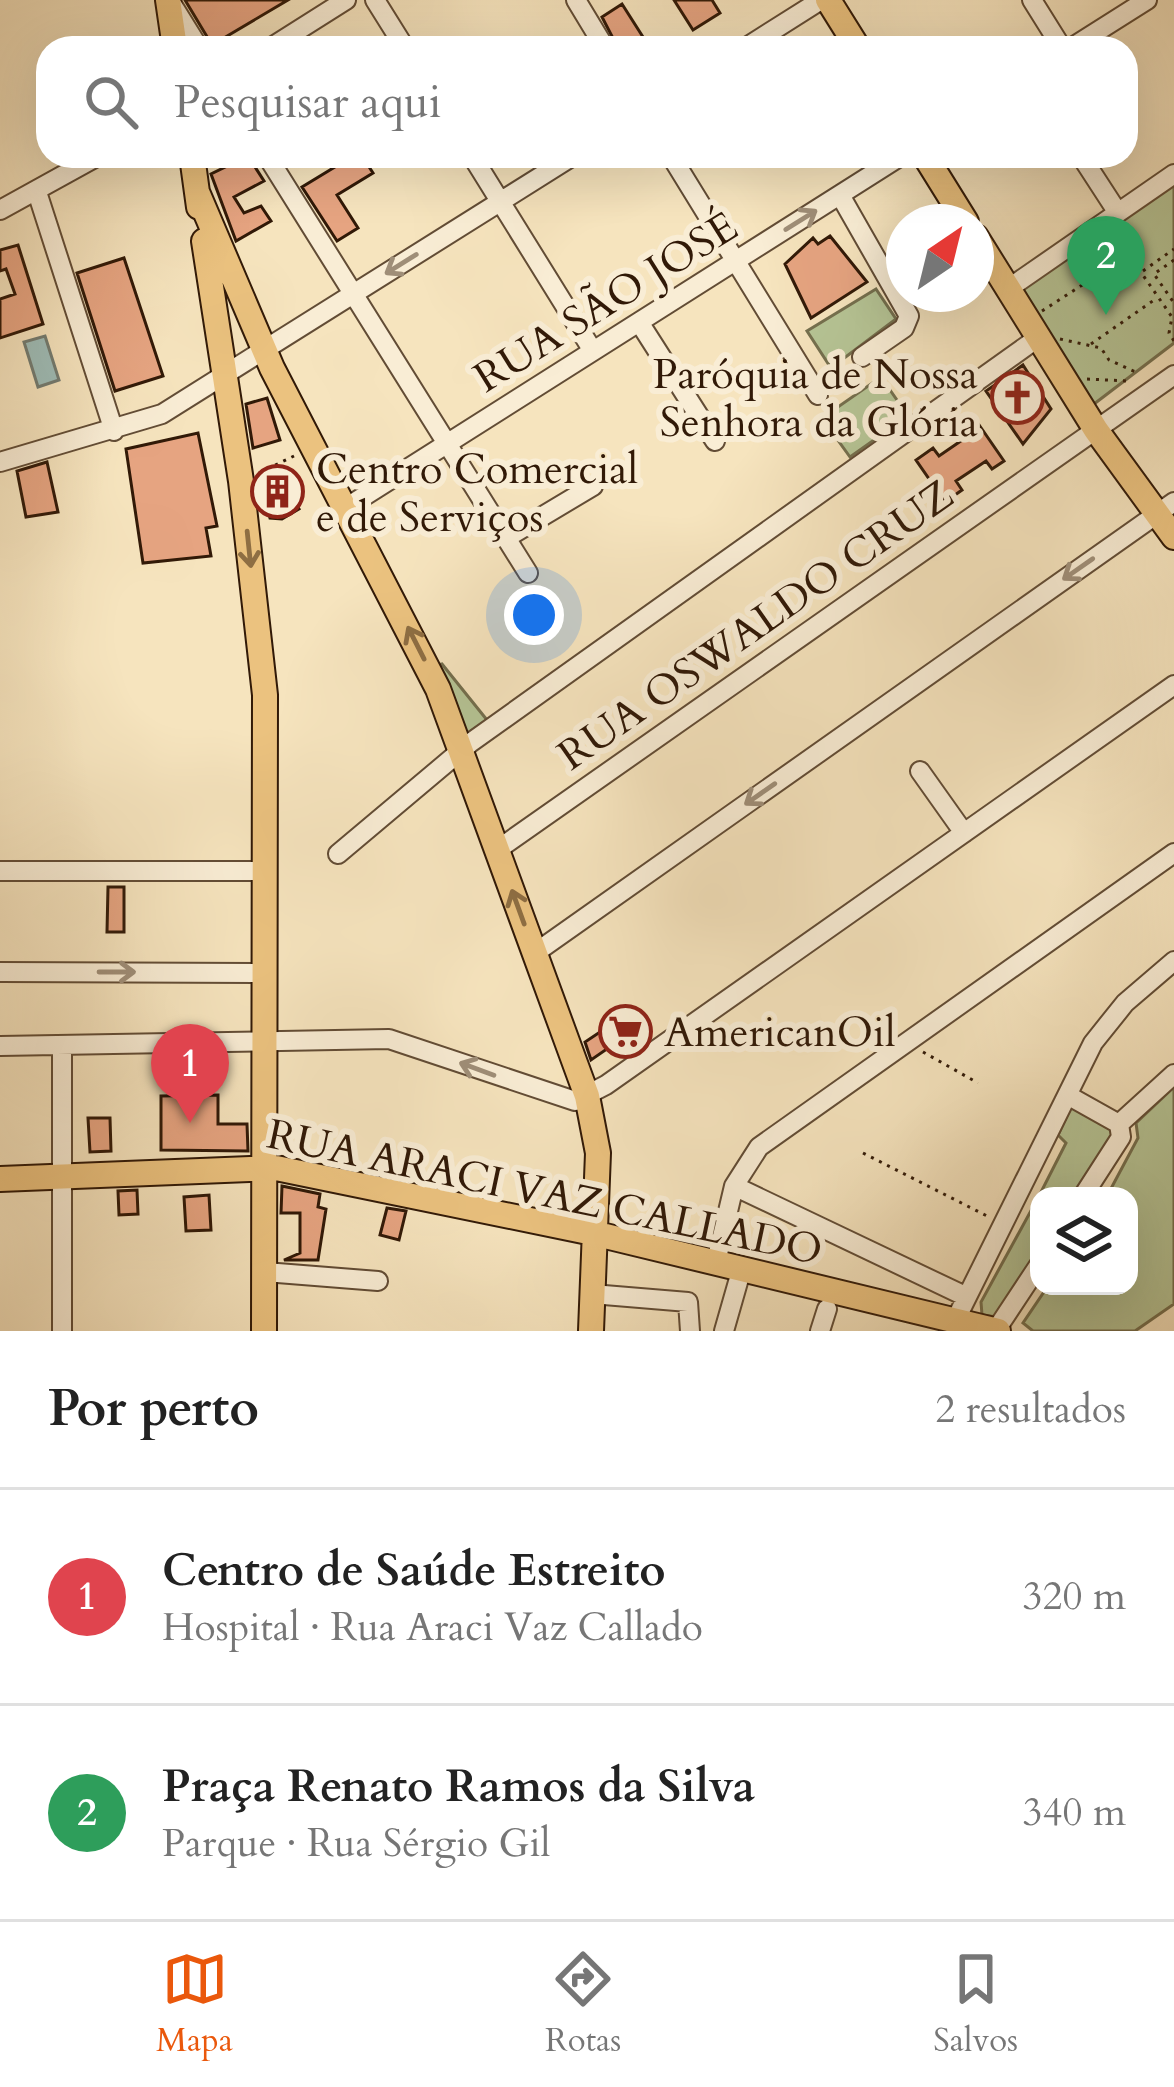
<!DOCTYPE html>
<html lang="pt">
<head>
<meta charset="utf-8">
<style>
	:root { --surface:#fff; --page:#f6f6f6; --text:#222; --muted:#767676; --line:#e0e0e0; --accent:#ea580c }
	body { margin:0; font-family:Cardo,serif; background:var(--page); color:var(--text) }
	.controls { position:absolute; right:36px; bottom:36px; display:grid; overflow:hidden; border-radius:24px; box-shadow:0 12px 48px #0002 }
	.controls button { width:108px; height:108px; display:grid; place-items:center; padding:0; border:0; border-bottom:3px solid var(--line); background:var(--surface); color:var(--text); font:60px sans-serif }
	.compass { position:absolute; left:886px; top:204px; width:108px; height:108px; border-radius:50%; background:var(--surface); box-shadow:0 12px 48px #0002; rotate:35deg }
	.you { position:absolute; left:534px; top:615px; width:42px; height:42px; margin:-30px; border:9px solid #fff; border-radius:50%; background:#1a73e8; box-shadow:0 0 0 18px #1a73e833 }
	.badge { display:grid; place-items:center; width:78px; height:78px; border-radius:50%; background:var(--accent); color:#fff; font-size:39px; font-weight:700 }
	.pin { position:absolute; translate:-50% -99px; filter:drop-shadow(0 3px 6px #0008) }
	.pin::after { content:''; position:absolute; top:63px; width:42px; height:36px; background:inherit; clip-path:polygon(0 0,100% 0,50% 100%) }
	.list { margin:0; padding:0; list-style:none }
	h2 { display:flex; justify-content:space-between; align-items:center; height:156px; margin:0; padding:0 48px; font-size:51px }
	h2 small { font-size:39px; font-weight:400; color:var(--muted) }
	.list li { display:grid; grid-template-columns:78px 1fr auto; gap:36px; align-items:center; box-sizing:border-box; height:216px; padding:0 48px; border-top:3px solid var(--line) }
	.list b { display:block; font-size:45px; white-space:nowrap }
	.list p { margin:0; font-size:39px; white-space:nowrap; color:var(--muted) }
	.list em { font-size:39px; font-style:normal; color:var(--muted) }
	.icon { flex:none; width:66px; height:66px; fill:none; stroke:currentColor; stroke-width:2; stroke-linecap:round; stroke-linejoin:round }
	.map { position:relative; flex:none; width:1174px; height:1331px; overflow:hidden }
	.search { position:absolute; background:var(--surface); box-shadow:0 12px 48px #0002; left:36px; right:36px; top:36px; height:132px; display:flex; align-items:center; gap:30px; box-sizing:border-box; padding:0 42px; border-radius:36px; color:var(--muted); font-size:45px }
	.sheet { height:588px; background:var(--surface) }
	nav { display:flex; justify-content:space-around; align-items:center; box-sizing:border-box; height:168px; border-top:3px solid var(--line); background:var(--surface); font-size:33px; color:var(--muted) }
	nav a { display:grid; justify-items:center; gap:6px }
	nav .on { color:var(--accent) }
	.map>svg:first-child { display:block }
</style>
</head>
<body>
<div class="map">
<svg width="1174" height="1331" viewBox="0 0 1174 1331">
	<rect width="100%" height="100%" fill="#f6e4be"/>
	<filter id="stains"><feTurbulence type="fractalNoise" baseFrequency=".00167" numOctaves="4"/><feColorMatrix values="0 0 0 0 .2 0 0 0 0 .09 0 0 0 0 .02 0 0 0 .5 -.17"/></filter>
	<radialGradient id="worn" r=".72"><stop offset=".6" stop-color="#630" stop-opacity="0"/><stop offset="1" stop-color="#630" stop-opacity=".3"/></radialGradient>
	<path fill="#b6c596" stroke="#746f4e" stroke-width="3" d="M1174 182V343L1094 404 1020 288Z
		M876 289 896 319 831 368 807 331Z
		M881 377 908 416 850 457 822 418Z
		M442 664 487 720 464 736 437 665Z
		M1174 1087V1304L1135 1331H1033L1023 1323 1048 1286H1129V1196H1107L1138 1138 1136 1123Z
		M1071 1107 1116 1132 1075 1196H1039L1066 1143 1058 1135Z
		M1039 1196V1252L997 1317 982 1315 981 1302Z"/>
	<path fill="#9ebdb8" stroke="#727b71" stroke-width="3" d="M45 336 59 380 38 387 24 342Z"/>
	<path fill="#e6a481" stroke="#311907" stroke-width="3" d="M185 0H288L212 45Z
		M674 0H712L720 13 693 30Z
		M622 4 650 48H618L602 17Z
		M248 156 264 181 234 197 244 213 261 206 271 221 236 241 211 174Z
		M353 156H362L373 173 337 195 358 228 337 241 302 187Z
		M830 236 867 282 811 318 785 264 813 238 818 244Z
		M18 245 43 324 0 338V299L15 294 6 269 0 271V250Z
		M124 258 163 376 115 391 77 273Z
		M1023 365 1051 409 1023 444 986 391Z
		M267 398 280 440 253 448 246 404Z
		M975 419 1004 461 992 469 986 461 956 481 962 490 945 502 916 460 933 448 939 456 968 436 962 427Z
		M198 433 217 526 206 528 211 556 143 563 126 449Z
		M47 462 58 512 26 517 17 471Z
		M276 468 299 509 282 519 270 518 260 474Z
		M108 887H124V932H107Z
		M606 1028 617 1042 591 1060 585 1042Z
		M218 1095V1124H247L248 1151 161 1150V1096Z
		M88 1118H110L111 1151 90 1152Z
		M282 1186 320 1194 318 1207 326 1209 318 1260H284L300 1253V1213H281Z
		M137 1190 138 1214 119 1215 118 1191Z
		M209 1195 211 1230 186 1231 184 1197Z
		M387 1208 406 1211 399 1240 380 1235Z"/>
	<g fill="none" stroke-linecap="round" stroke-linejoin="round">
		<defs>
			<path id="minor" d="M375 0 405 48
				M576 0 605 48
				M1032 0 1062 48
				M173 6 199 48
				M270 48 346 0
				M745 48 821 0
				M1071 48 1147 0
				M267 156 528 573
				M472 156 593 351
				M671 156 818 395
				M1081 156 1118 213
				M37 192 114 431
				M840 195 909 316 904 328 862 357
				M0 210 98 156
				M1015 284 1174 174
				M639 322 715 441
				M0 462 162 414 573 156
				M347 507 901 156
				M506 538 593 486
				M920 771 964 833
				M497 850 1174 375
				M338 854 470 743 1039 337
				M0 871H265
				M535 953 1174 502
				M0 972 265 973
				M62 1045V1331
				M0 1046 389 1039 575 1101 606 1085 1174 685
				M1069 1096 1119 1124
				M734 1186 967 1297
				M1083 1196 1121 1137 1119 1124 1174 1074
				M716 1262 734 1186 759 1147 1174 853
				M265 1272 378 1281
				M592 1294 688 1302 690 1331
				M956 1319 1093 1043 1125 1003 1174 961
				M996 1330 1039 1265
				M724 1331 742 1268
				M820 1331 827 1309"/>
			<path id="major" d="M168 0 175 48
				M828 0 858 48
				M192 156 199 207
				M925 156 966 222
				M197 192 272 368 438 689 587 1096 598 1153 591 1331
				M976 237 1096 430 1174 537
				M204 241 241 481 265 695 264 1331
				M0 1179 276 1168 593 1233 998 1331"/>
		</defs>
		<use href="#minor" stroke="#624c35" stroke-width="22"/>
		<use href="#major" stroke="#311907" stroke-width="28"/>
		<path stroke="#311907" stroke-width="3" stroke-dasharray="3 6" stroke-linecap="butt" d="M1113 232 1172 317 1169 333 1174 341
			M1174 260 1154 274 1174 303
			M1143 271 1174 249
			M1042 311 1107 269 1118 240
			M1060 339 1101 348 1109 360 1138 373
			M1091 344 1157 298
			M1087 379 1128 381
			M259 473 294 456
			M923 1052 978 1083
			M863 1153 987 1216"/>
		<use href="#minor" stroke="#f9edd5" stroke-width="18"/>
		<use href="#major" stroke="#ebc27f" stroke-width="24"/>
	</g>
	<defs><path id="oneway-shaft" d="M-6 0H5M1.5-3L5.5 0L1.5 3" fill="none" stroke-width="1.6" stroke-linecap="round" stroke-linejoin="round" transform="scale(3)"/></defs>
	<g stroke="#9f8e78">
		<use href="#oneway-shaft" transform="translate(801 220) rotate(-32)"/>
		<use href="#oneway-shaft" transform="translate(401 264) rotate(148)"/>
		<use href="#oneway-shaft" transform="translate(1078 569) rotate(145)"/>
		<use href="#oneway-shaft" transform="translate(760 794) rotate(145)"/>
		<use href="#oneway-shaft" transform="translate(117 972)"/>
		<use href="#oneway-shaft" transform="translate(477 1069) rotate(-160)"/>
	</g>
	<g stroke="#8e6e43">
		<use href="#oneway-shaft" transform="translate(249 549) rotate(84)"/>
		<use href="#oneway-shaft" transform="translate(416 643) rotate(-117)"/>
		<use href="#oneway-shaft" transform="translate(518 907) rotate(-110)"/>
	</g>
	<defs>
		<symbol id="church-ring" viewBox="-11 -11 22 22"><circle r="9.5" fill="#f9edd5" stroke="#8f2418" stroke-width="1.5"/><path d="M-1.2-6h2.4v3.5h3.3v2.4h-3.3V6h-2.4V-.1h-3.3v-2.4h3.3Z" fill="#8f2418"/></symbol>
		<symbol id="building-ring" viewBox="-11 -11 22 22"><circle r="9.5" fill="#f9edd5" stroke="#8f2418" stroke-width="1.5"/><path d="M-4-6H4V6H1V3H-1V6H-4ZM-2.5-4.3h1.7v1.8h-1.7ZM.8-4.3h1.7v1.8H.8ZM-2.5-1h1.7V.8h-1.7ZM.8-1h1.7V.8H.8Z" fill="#8f2418"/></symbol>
		<symbol id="supermarket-ring" viewBox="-11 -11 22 22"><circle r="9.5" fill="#f9edd5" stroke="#8f2418" stroke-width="1.5"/><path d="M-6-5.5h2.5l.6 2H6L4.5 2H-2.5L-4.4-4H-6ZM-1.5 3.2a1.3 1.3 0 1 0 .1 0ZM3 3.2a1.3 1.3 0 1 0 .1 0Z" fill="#8f2418"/></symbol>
	</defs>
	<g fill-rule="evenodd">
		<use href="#church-ring" x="988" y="368" width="59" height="59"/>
		<use href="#building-ring" x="248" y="462" width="59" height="59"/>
		<use href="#supermarket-ring" x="596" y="1002" width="59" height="59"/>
	</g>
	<g text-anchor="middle" stroke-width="12" stroke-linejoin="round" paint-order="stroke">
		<g font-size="42" fill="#311907" stroke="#f9edd5">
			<text transform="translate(605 301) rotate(-32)" y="15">RUA SÃO JOSÉ</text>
			<text transform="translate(755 624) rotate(-35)" y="15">RUA OSWALDO CRUZ</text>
			<text transform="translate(545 1191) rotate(12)" y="15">RUA ARACI VAZ CALLADO</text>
		</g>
		<g font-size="42" fill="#311907" stroke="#f9edd5" text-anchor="start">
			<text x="978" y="388" text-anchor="end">Paróquia de Nossa<tspan x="978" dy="48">Senhora da Glória</tspan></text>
			<text x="316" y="483">Centro Comercial<tspan x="316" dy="48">e de Serviços</tspan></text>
			<text x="664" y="1046">AmericanOil</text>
		</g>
	</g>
	<rect width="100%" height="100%" filter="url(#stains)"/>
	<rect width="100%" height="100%" fill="url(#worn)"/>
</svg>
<div class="controls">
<button><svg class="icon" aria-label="layers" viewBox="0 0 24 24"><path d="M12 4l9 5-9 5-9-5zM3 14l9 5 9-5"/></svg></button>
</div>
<svg class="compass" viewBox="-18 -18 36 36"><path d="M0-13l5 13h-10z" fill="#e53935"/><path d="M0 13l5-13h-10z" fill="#767676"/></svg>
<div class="you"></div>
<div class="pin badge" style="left:190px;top:1123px;background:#e0444e">1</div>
<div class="pin badge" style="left:1106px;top:315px;background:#2e9e5b">2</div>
<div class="search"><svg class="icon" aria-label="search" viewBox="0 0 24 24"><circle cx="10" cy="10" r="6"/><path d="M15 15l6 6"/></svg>Pesquisar aqui</div>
</div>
<section class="sheet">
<h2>Por perto<small>2 resultados</small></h2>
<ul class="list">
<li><span class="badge" style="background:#e0444e">1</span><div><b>Centro de Saúde Estreito</b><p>Hospital · Rua Araci Vaz Callado</p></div><em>320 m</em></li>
<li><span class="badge" style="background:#2e9e5b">2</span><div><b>Praça Renato Ramos da Silva</b><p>Parque · Rua Sérgio Gil</p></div><em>340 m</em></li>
</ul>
</section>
<nav>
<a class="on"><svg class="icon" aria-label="map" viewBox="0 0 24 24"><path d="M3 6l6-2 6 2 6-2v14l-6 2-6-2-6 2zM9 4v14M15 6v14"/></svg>Mapa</a>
<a><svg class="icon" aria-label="directions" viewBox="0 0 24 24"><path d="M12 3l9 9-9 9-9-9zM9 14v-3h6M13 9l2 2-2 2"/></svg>Rotas</a>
<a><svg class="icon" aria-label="saved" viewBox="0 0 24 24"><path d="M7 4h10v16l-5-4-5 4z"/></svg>Salvos</a>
</nav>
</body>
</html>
